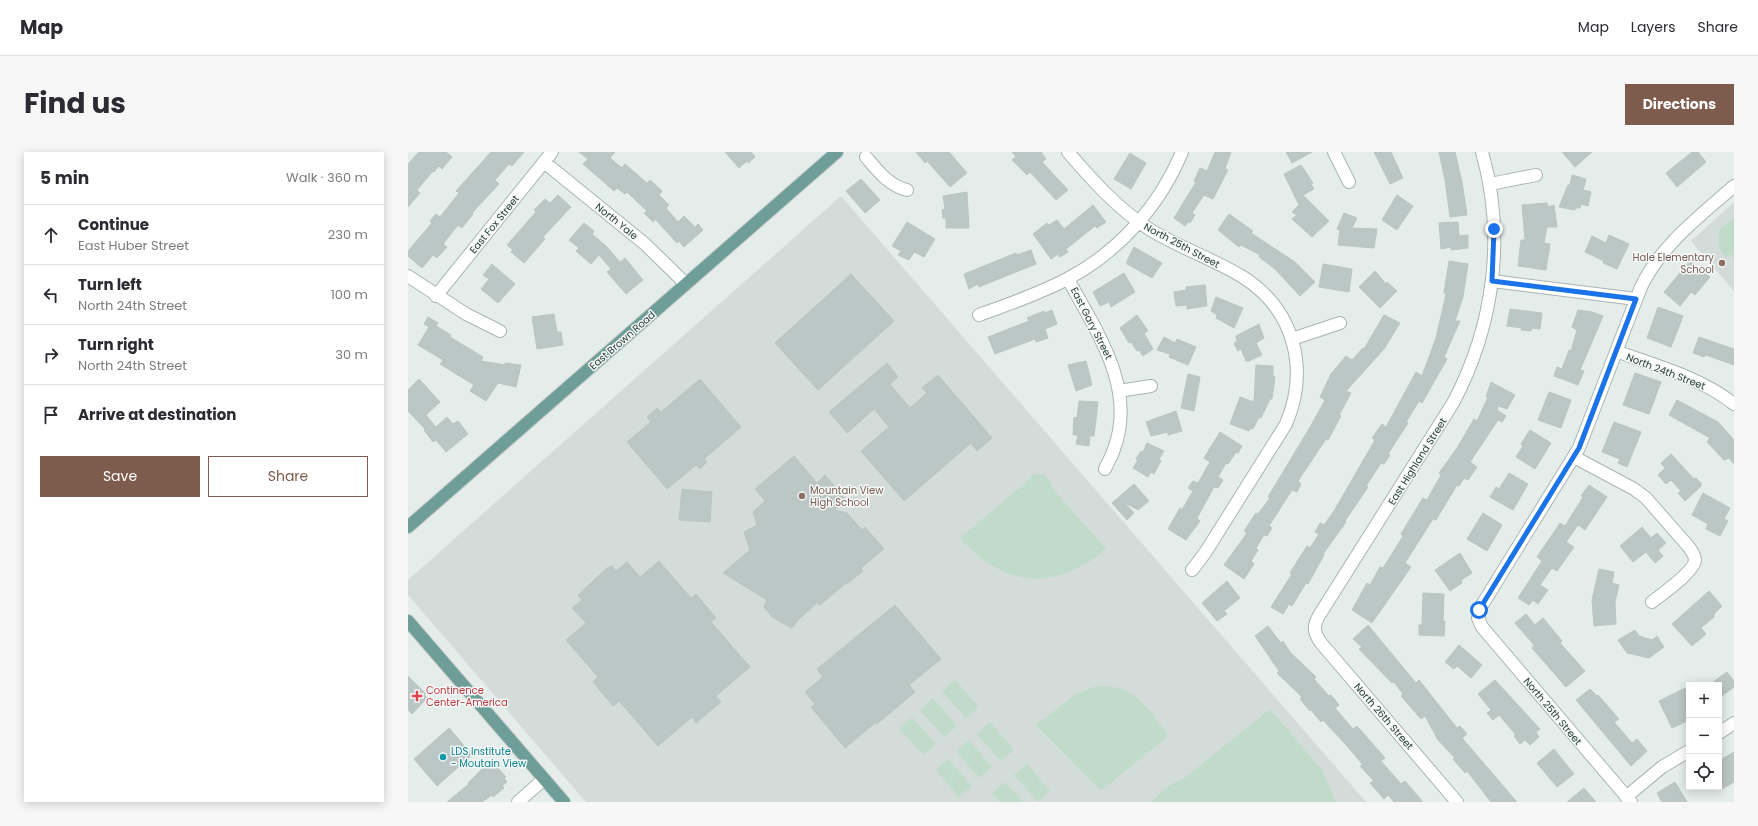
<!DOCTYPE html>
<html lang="en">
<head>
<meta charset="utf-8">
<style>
	:root { --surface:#fff; --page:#f7f7f7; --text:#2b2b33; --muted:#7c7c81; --line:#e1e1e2; --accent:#7e5c4d }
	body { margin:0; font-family:Poppins,sans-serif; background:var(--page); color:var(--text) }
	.controls { position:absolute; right:12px; bottom:12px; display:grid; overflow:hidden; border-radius:0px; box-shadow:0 2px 10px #0003 }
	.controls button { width:36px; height:36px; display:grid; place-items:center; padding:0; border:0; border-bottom:1px solid var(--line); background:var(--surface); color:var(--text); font:20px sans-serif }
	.stop { position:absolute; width:12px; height:12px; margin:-9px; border:3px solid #1a73e8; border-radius:50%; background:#fff }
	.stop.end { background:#1a73e8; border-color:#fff; box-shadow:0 1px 4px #0008 }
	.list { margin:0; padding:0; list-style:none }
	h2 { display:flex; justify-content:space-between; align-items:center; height:52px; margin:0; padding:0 16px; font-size:17px }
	h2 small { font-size:13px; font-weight:400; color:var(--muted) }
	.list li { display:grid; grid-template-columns:26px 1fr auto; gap:12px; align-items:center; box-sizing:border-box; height:60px; padding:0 16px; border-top:1px solid var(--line) }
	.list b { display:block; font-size:15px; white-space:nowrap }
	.list p { margin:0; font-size:13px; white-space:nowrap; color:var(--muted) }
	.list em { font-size:13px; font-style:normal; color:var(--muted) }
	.actions { display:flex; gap:8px; padding:12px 16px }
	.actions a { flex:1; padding:9px 0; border:1px solid var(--accent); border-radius:0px; text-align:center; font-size:14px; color:var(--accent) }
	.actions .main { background:var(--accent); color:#fff }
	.icon { flex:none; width:22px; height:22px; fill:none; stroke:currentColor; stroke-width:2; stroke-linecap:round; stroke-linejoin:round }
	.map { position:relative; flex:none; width:1326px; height:650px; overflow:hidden; border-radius:0px }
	header { display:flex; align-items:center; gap:24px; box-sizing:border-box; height:56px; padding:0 20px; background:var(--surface); border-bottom:1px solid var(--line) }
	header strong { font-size:19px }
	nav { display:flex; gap:22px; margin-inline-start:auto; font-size:14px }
	.intro { display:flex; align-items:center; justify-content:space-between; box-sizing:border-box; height:96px; padding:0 24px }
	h1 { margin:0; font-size:28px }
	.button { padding:10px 18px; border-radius:0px; background:var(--accent); color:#fff; font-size:14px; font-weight:700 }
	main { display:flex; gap:24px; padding:0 24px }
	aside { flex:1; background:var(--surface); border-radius:0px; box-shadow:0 2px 10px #0003 }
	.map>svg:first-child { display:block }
</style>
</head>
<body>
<header>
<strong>Map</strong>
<nav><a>Map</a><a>Layers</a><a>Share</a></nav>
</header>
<div class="intro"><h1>Find us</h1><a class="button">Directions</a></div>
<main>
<aside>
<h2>5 min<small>Walk · 360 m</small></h2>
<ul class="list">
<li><svg class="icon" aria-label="ahead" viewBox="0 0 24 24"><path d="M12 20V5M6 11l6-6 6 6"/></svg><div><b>Continue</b><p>East Huber Street</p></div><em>230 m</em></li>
<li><svg class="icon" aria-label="left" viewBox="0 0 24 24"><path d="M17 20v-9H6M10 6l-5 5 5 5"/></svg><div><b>Turn left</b><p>North 24th Street</p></div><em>100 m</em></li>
<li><svg class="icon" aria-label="right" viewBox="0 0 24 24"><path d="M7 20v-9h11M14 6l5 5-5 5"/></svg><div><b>Turn right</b><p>North 24th Street</p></div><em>30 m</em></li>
<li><svg class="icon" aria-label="arrive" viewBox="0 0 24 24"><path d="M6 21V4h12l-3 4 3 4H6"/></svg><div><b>Arrive at destination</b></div></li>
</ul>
<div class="actions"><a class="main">Save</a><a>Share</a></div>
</aside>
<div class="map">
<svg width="1326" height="650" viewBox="0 0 1326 650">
	<rect width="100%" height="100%" fill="#e5edea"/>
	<path fill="#d3dcd9" d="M433 44 958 650H178L0 443V428Z
		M1326 50V139L1283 89Z"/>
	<path fill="#c1dbcb" d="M1326 66V108L1322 102 1318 105 1311 96V78Z
		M626 322H636L643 331 644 336 698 397C648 440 596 436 552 386L615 333Z
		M547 528 571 555 558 566 534 539Z
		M689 534C697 535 707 534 714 537 732 544 750 568 760 584L693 639 628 573 668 542Z
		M525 546 549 574 536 585 512 558Z
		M862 557 914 618 928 650H742L765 631 774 628Z
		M504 565 528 592 515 603 491 576Z
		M582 570 606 598 593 609 569 582Z
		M561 588 584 615 571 626 548 599Z
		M540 607 564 634 551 645 528 618Z
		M619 612 642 639 630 650 606 623Z
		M597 630 615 650H592L584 641Z"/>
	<path fill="#bbc7c4" stroke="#b8c6c2" d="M11 0H38L44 5 34 17 31 14 26 20 25 19 9 38 12 41 0 55V12Z
		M83 0H116L104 14 101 12 87 28 91 32 64 61 65 62 54 76 50 73 35 92 39 95 29 106 25 103 14 116 0 104V99L24 71 22 69 28 62 32 65 51 41 48 39Z
		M171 0H207L202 6 214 16 217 12 239 31 242 28 254 39 251 43 261 53 258 56 270 70 276 64 287 75 290 72 295 78 276 95 271 89 269 91 247 67 245 70 236 61 239 59 219 40 217 42 209 36 206 39 175 12 180 7Z
		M317 0H343L347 5 340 11 339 9 331 16Z
		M508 0H541L559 21 542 35 519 9 517 11Z
		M604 0H633L638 7 634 10 660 38 648 48 622 20 619 23 604 8 608 5Z
		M807 0H823L817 17 820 18 805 47 796 43 784 61 787 63 782 71 780 70 777 74 766 66 788 30 786 29 792 16 799 19Z
		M878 0H904L884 11Z
		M966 0H983L995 26 982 32Z
		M1031 0H1047L1054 30 1059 63 1042 65 1037 28Z
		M1154 0H1184L1167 15Z
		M1284 0H1290L1298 10 1269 35 1258 21Z
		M722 1 738 11 723 37 706 27Z
		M893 13 905 31 903 32 906 37 895 43 921 69 904 85 884 67 889 63 884 60 891 53 876 22Z
		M1164 23 1178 27 1175 38 1183 40 1180 54 1173 52 1172 56H1168L1167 58 1151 55 1160 33H1162Z
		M453 27 472 48 457 61 438 39Z
		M559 40 561 76H538V66H535L534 58 537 57 535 44Z
		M150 43 163 55 135 85 137 87 116 111 103 100 105 98 99 93 128 60 126 58 137 47 142 51Z
		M989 43 1005 54 989 78 974 68Z
		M1139 51 1140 55 1146 53 1149 75H1139L1136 91 1142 92 1138 118 1110 114 1113 88H1117L1114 53Z
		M685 53 698 70 689 76 687 74 658 97 660 100 652 105 650 102 643 107 625 82 639 71 641 73 649 68 656 77Z
		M936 61 949 66 944 76 969 77 966 96 930 93 932 78 929 77Z
		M821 62 845 79 843 81 887 110 907 130 892 144 867 117 851 105 852 103 833 93 831 95 810 78Z
		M499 70 527 87 516 105 506 100 501 108 490 103 493 99 484 94Z
		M1050 70 1051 84 1060 83V96L1043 98V95L1033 97 1031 71Z
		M176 71 186 79 184 82 198 94 212 110 217 106 235 128 218 142 199 120 203 117 191 103 183 112 168 99 171 96 161 88Z
		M1201 83 1221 92 1209 117 1195 111 1196 109 1177 100 1184 84 1198 91Z
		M726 95 754 111 744 126 719 112V109Z
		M623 98 628 112 583 130 571 135 570 132 561 137 556 122 608 101 609 103Z
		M1041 109 1060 112 1055 145 1047 169H1052L1036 205 1039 207 1014 251 1011 249 998 270 1000 271 980 302 982 303 976 312 973 311 958 334 960 335 937 369 938 370 915 402 916 403 900 432 898 431 884 454 881 452 875 462 863 455 884 422 882 421 899 394 902 396 911 382 907 380 912 371 916 373 926 359 967 288 964 286 974 272 978 275 1008 220 1014 224 1028 186 1038 142 1036 141Z
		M1282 109 1302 125 1287 143 1283 140 1272 154 1256 140Z
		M84 112 107 132 90 151 73 137 81 127 75 123Z
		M915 112 944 117 941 140 911 135Z
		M967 119 978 132 979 130 989 139 972 156 951 135Z
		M716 121 727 140 703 155 701 150 692 154 685 140Z
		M443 122 486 169 410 238 367 191Z
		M797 133 799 154 779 157V153L768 154 766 140 778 138V135Z
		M808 145 835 156 826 176 808 166 809 163 803 159Z
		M1250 155 1275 164 1263 195 1239 186Z
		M1102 157 1134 161 1132 177 1124 176 1123 179 1113 178 1114 176 1099 174Z
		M644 158 649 172 637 177 640 186 628 190 627 187 587 202 580 185 621 169 619 166 636 159 637 161Z
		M1170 158 1184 160 1195 164 1172 218 1176 219 1170 233 1146 224 1149 215 1154 217 1161 198 1163 199 1169 178 1164 175Z
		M146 162 149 180H153L155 193 129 197 124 165Z
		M729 163 740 179 736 181 745 197 735 204 731 198 729 199 723 190 721 191 712 176Z
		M976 163 992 171 976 197 938 239 943 241 931 263 933 264 920 288 918 287 890 329 893 332 889 340 884 338 861 374 864 376 859 384 856 383 848 396 850 398 843 409 846 412 836 427 816 413 839 381 836 379 848 361 850 362 862 346 860 345 875 320 901 277 917 248 912 245 923 222 938 204 944 208 955 196 956 197Z
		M20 165 30 171 28 174 43 183 42 185 75 205 73 209 97 213V211L113 213 108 235 90 231 78 249 62 239 66 233 32 212 35 208 10 193 21 175 16 172Z
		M851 172 856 186 848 191 854 203 841 209H838L833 197 830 199 826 191 829 190 828 184Z
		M756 185 767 191 769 187 788 195 780 213 761 205 762 202 749 198Z
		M1291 185 1326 197V213L1298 203 1296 205 1285 201Z
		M678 209 684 233 668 239 660 213Z
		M479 211 490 225 482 232 502 256 519 241 514 236 530 223 584 286 569 299 563 291 496 349 453 299 481 275 466 257 439 281 421 260Z
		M848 213 865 214V224L867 225 864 247H862L853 266 851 265 845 277 843 276 841 279 822 272 832 245 846 250Z
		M1227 221 1253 230 1241 262 1215 253Z
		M780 222 792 225 786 259 773 256Z
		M11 227 32 250 18 263 28 275 39 265 45 272 50 269 60 282 38 300 28 288 25 290 16 278 17 277 0 259V238Z
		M292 227 333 275 296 307 299 310 292 317 288 313 259 337 219 290 243 270 239 265 249 256 253 260Z
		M1083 230 1107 243 1099 257 1090 254 1089 258 1098 264 1094 270 1090 268 1062 310 1069 315 1060 328 1056 326 1051 334 1049 333 1028 368 1025 367 997 411 1003 415 964 471 944 458 959 431 962 433 972 415 975 416 989 394 995 384 993 382 1015 346 1019 348 1033 323 1031 321 1049 296 1066 267 1069 269 1080 245H1078Z
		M1141 240 1163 248 1153 276 1130 268Z
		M1269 248 1310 270 1326 288V312L1321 306 1316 308 1299 290 1302 286 1261 263Z
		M671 249 690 250 686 284H682L681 294 668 292 670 283H665L666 265 669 266Z
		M768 259 774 279 760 283V280L743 284 738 270Z
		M1206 270 1233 280 1219 315 1210 311 1212 307 1194 300Z
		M1122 278 1143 291 1127 317 1108 305 1115 294 1113 292Z
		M812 280 834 294 830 301 828 300 820 312 818 311 810 325 815 328 810 336 806 335 789 366 792 369 778 388 760 377 772 356 774 358 785 339 780 336 785 329 790 331 802 310 796 306Z
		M739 291 756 299 751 307 753 309 746 322 743 320 740 325 725 316 730 308 728 307 733 299 735 300Z
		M1263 302 1286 327 1288 326 1293 331V334L1277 349 1270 341 1273 339 1263 328 1258 332 1250 323 1257 316 1253 311Z
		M386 304 409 331 417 323 438 348 426 358 439 361 454 378 457 375 476 397 453 416 455 419 439 432 438 431 412 453 409 451 391 467 384 476 364 465 356 455 359 448 315 421 342 398 336 380 349 373 345 360 357 349 347 337Z
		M1101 321 1120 332 1105 358 1082 345 1088 335 1091 337Z
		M726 332 741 349 730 358 716 350 726 361 719 368 704 351Z
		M1181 333 1199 345 1177 378 1170 373 1158 390 1166 395 1149 419 1144 416 1132 433 1140 438 1130 452 1125 448 1121 453 1110 446 1134 409 1129 405 1152 371 1157 374 1175 345 1173 344Z
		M274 337 304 340 302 370 271 368Z
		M1295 341 1322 356 1316 367 1320 369 1312 384 1298 377 1300 372 1284 363Z
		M1075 361 1094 373 1079 399 1059 387Z
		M1234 375 1243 386 1249 381 1258 391 1250 398 1255 404 1247 411 1238 400 1225 410 1212 394Z
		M1052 401 1064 421 1053 428 1054 431 1042 439 1027 418Z
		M251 409 283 446 288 442 308 466 303 470 342 515 308 544 313 550 288 571 284 565 250 594 211 549 205 554 185 530 190 525 158 488 178 471 164 456 174 448 170 443 199 416 204 414 208 419 219 410 232 425Z
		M1191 417 1206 420 1204 431 1211 433 1207 450 1208 472 1186 474 1184 448Z
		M819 429 832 446 816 459 819 462 809 469 794 451Z
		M1301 439 1314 454 1306 462V465L1293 476 1298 482 1284 494 1264 472Z
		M1015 441 1036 442 1035 470 1037 469 1036 484 1011 483V473H1014Z
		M487 453 533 507 501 533 507 540 469 572 468 570 437 596 403 555 407 552 397 540 415 525 409 517Z
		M1118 462 1127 473 1135 466 1154 489 1152 491 1177 519 1158 535 1124 496 1126 493 1107 471Z
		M960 473 1008 531 1011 528 1049 576 1052 574 1059 582 1054 586 1109 650H1083L1059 619 1057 621 1045 607 1047 606 1030 588 1017 564 1013 567 993 544 995 542 986 530 984 531 951 497 954 495 945 487Z
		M860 474 873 491 875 489 882 500 908 525 906 527 921 544 923 543 931 553 927 556 945 577 949 574 977 606 973 609 993 632 997 629 1015 650H986L980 643 976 647 962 631 966 629 952 614 955 613 940 595 915 568 913 570 903 558 902 559 892 547 894 545 869 521 871 519 847 484Z
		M1227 478 1231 484 1244 488 1249 484 1256 495 1241 506 1219 501 1210 488Z
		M1051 493 1074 513 1063 526 1049 514 1046 517 1037 510Z
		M1319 520 1326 529V535L1311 546V533H1301Z
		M0 524 18 542 16 543 19 546 4 562 0 558Z
		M1087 528 1132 577 1128 580 1131 585 1122 593 1117 588 1112 592 1106 584 1108 583 1091 563 1085 568 1079 561 1083 558 1070 542Z
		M1277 536 1281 545V568L1264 576 1251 549Z
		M1182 537 1189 544 1190 543 1211 567 1206 570 1224 591 1229 587 1239 599 1223 614 1168 548Z
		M41 576 64 603 29 634 6 607Z
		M1146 597 1166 622 1149 635 1129 611Z
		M1326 600V630L1314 637 1311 633V609Z
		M83 608 98 625 96 626 99 630 94 634 96 636 85 645 84 643 74 650H39L61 632 60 631Z
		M1267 630 1279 650H1254L1249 641Z
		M1176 636 1188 650H1159Z"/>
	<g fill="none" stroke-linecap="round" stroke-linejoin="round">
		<defs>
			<path id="minor" d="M660 0C684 28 709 56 741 77 771 96 807 107 838 127 887 160 901 218 878 272L797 401 784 418
				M926 0 941 30
				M458 5C470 19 480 33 499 38
				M136 10 237 92 278 132
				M1082 32 1128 23
				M0 124 58 162 92 179
				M660 127C688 179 729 236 706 297 704 304 700 310 697 317
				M1084 129 1228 147
				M28 144 144 0
				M571 163C601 152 631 142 659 127 711 100 752 53 774 0
				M884 187 932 171
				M1208 199C1248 214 1292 225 1326 252
				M711 239 743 234
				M1166 305 1226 337 1238 346 1280 394C1283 398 1287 403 1287 408 1286 420 1254 442 1244 450
				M1311 581 1326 571
				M1218 645 1254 615 1281 599
				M110 650 136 627
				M1049 650 913 491C905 480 905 473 912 462L1045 251C1086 174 1098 84 1074 0
				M1223 650 1074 475 1070 466 1074 453 1171 296 1233 135C1253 93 1292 64 1326 34"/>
			<path id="major" d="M0 375 429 0
				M0 469 156 650"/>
		</defs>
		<use href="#minor" stroke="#a8b5b1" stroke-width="14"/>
		<use href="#major" stroke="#c2c9c8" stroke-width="14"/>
		<use href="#minor" stroke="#fff" stroke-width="12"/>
		<use href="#major" stroke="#6f9d97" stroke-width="12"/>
	</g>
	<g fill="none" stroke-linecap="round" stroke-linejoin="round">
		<path stroke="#1a73e8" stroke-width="5" d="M1071 458 1171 296 1228 147 1084 129 1086 77"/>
	</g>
	<g fill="#8d6e63" stroke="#f6f9f8" stroke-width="1.5">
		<circle cx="1314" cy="111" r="4"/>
		<circle cx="394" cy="344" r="4"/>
	</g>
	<path fill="#e0444e" stroke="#f6f9f8" stroke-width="1.5" d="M7 538h4v4h4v4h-4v4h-4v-4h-4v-4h4z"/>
	<circle fill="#0f9aa8" stroke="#f6f9f8" stroke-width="1.5" cx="35" cy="605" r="4"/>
	<g text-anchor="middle" stroke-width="3" stroke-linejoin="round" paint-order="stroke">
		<g font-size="10" fill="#263d39" stroke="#f6f9f8">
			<text transform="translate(209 69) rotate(39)" y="4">North Yale</text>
			<text transform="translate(86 72) rotate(-51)" y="4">East Fox Street</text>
			<text transform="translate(774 93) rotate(28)" y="4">North 25th Street</text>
			<text transform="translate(684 171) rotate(63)" y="4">East Gary Street</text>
			<text transform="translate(214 188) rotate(-41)" y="4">East Brown Road</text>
			<text transform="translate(1258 219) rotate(21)" y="4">North 24th Street</text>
			<text transform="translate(1009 309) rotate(-58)" y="4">East Highland Street</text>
			<text transform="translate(1145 559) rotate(50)" y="4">North 25th Street</text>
			<text transform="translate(976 564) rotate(49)" y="4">North 26th Street</text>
		</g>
		<g font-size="10" fill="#785e54" stroke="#f6f9f8" text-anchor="end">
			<text x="1306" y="109">Hale Elementary<tspan x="1306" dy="12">School</tspan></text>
			<text x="402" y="342" text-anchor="start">Mountain View<tspan x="402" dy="12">High School</tspan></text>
		</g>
		<g font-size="10" fill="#be3a42" stroke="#f6f9f8" text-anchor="start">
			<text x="18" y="542">Continence<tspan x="18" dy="12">Center-America</tspan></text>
		</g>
		<g font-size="10" fill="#0d838f" stroke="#f6f9f8" text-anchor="start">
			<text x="43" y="603">LDS Institute<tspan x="43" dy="12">- Moutain View</tspan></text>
		</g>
	</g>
</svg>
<div class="controls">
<button>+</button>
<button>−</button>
<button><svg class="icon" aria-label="locate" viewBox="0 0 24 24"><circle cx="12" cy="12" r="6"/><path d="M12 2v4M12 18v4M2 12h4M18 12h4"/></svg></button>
</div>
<div class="stop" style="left:1071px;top:458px"></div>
<div class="stop end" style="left:1086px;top:77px"></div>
</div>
</main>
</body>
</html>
